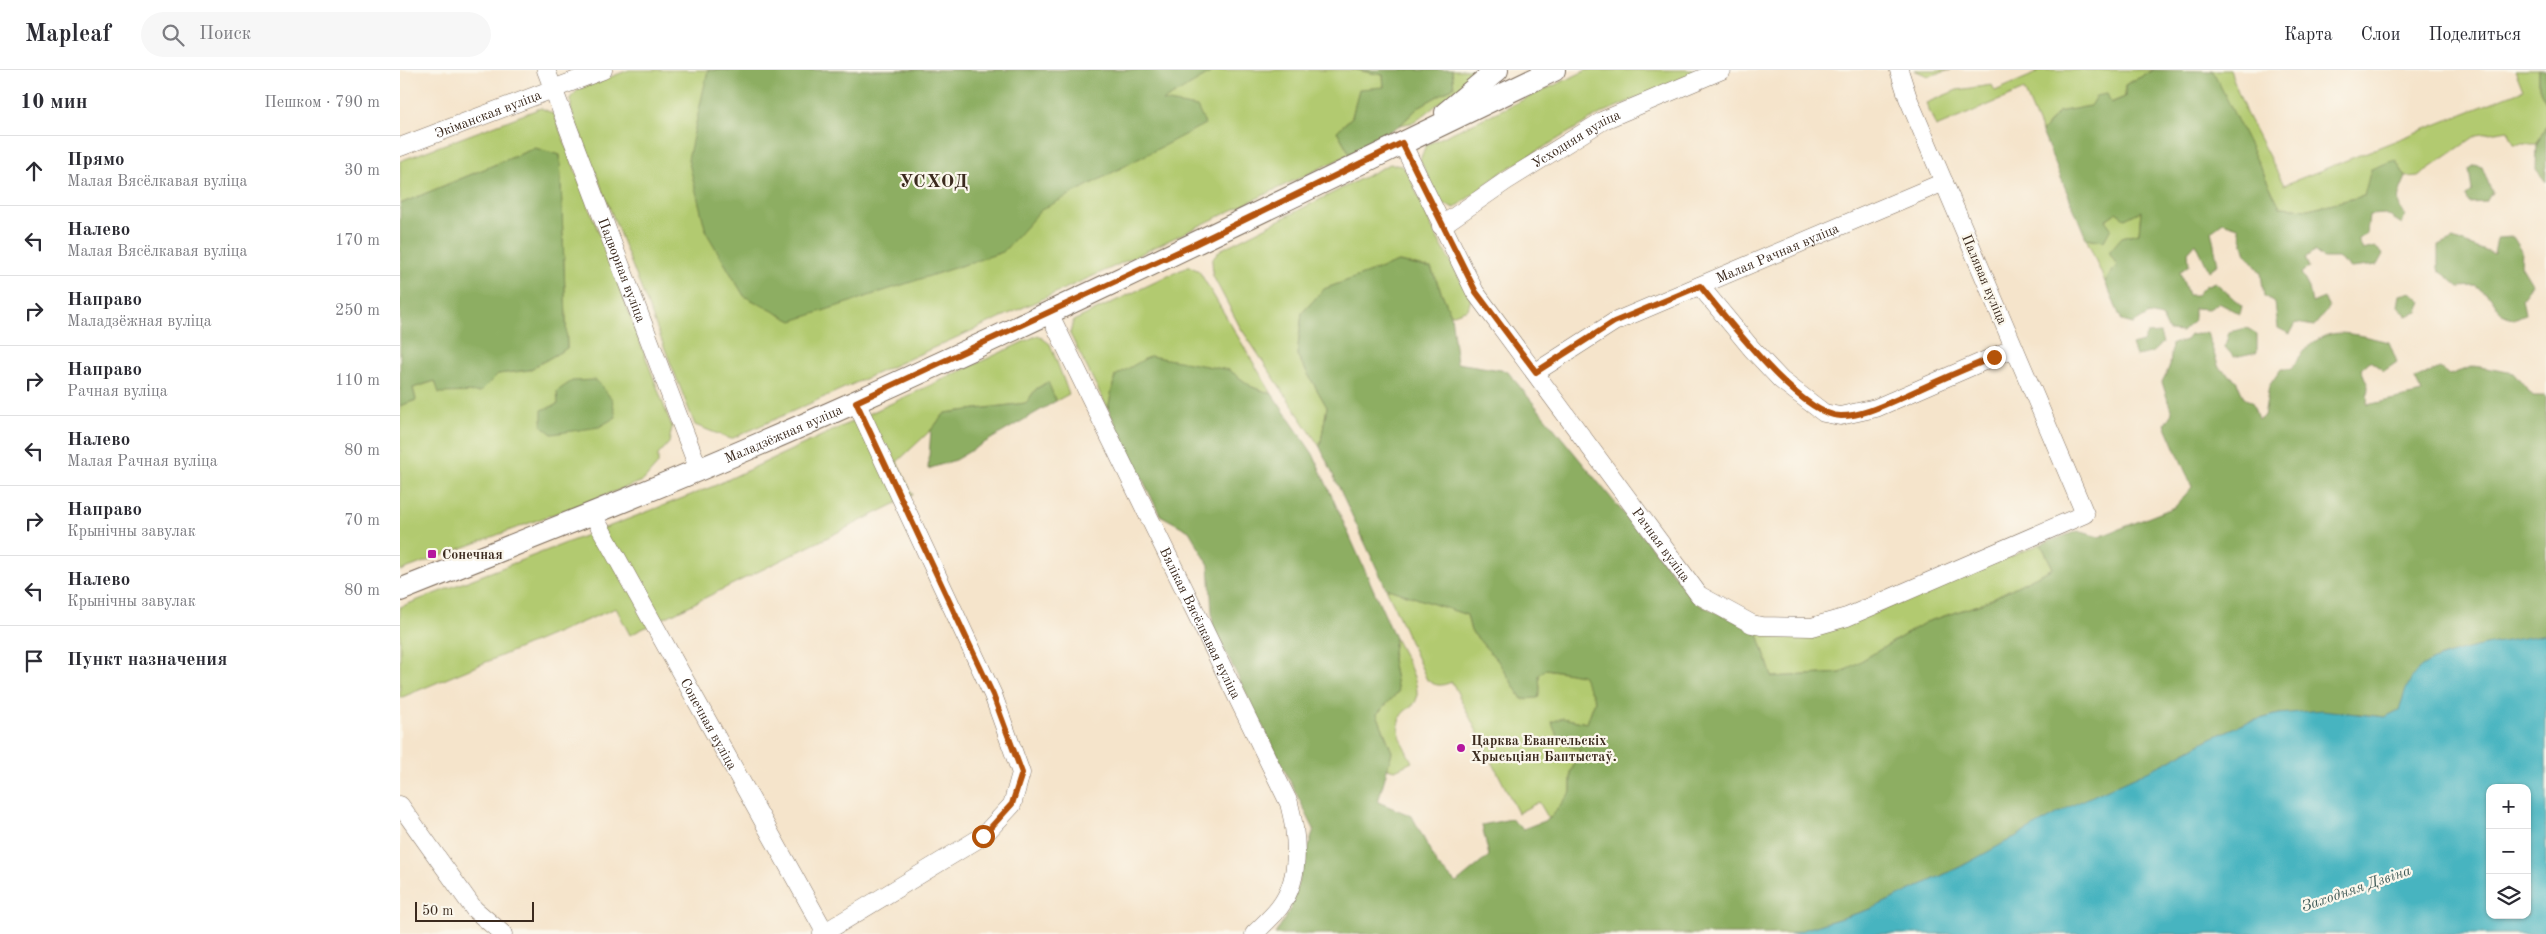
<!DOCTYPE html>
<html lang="ru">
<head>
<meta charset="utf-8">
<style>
	:root { --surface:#fff; --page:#f7f7f7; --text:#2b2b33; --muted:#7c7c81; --line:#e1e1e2 }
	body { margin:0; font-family:"Old Standard TT",serif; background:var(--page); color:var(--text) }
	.controls { position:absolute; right:15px; bottom:15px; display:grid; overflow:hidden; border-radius:10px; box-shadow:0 1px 4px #0004 }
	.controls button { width:45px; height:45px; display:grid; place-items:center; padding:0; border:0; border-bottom:1px solid var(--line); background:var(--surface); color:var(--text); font:25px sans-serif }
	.scale { position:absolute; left:15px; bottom:12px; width:119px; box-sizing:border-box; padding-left:5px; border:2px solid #3b2a1e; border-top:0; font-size:14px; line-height:18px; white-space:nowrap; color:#3b2a1e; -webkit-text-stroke:4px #fbf7ec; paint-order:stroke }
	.stop { position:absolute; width:15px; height:15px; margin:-11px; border:4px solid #b45309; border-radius:50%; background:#fff }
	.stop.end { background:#b45309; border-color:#fff; box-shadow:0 1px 5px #0008 }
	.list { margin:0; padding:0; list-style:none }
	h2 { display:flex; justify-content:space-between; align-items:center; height:65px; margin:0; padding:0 20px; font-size:21px }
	h2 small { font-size:16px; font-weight:400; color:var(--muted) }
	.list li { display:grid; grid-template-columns:32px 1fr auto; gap:15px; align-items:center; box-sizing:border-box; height:70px; padding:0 20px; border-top:1px solid var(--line) }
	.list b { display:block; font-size:19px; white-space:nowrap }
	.list p { margin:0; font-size:16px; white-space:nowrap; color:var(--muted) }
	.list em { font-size:16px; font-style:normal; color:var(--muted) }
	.icon { flex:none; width:28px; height:28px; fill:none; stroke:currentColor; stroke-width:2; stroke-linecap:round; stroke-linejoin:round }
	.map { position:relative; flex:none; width:2146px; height:864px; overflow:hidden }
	header { display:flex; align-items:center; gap:30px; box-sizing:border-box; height:70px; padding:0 25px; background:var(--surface); border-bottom:1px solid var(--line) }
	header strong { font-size:24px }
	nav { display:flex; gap:28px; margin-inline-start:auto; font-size:18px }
	.search { width:350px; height:45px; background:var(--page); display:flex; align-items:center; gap:12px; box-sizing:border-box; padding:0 18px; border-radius:28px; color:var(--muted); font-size:19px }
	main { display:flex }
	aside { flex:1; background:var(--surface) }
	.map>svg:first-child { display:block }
</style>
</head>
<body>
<header>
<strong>Mapleaf</strong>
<div class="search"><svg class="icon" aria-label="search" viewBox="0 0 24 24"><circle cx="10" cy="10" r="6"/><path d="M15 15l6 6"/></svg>Поиск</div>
<nav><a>Карта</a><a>Слои</a><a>Поделиться</a></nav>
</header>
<main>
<aside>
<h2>10 мин<small>Пешком · 790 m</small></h2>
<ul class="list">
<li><svg class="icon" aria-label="ahead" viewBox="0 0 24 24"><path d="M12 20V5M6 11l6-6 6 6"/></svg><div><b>Прямо</b><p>Малая Вясёлкавая вуліца</p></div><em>30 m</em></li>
<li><svg class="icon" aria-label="left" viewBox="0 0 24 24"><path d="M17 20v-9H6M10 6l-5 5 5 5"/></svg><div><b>Налево</b><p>Малая Вясёлкавая вуліца</p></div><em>170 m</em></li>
<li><svg class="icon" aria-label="right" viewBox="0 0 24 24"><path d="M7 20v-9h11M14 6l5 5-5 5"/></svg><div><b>Направо</b><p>Маладзёжная вуліца</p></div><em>250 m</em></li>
<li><svg class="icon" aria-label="right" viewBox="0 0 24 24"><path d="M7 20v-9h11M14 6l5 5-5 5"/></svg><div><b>Направо</b><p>Рачная вуліца</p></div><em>110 m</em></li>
<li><svg class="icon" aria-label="left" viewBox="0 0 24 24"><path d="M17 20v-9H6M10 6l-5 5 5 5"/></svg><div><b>Налево</b><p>Малая Рачная вуліца</p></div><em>80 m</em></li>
<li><svg class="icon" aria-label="right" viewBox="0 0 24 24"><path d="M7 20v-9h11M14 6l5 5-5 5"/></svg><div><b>Направо</b><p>Крынічны завулак</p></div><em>70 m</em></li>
<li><svg class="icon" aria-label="left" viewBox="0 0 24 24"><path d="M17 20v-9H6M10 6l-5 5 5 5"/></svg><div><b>Налево</b><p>Крынічны завулак</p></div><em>80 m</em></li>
<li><svg class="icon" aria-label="arrive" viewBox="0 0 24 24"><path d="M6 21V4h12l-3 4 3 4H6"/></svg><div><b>Пункт назначения</b></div></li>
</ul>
</aside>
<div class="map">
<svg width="2146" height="864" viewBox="0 0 2146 864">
	<rect width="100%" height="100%" fill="#fbf7ec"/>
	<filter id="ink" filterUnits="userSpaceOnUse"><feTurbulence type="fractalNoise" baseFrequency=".02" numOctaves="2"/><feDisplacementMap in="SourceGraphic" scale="10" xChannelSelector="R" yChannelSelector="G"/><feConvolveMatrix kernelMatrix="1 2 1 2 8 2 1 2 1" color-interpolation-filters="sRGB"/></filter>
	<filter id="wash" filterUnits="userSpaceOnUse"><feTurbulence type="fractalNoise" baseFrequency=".0096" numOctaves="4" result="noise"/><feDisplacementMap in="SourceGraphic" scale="20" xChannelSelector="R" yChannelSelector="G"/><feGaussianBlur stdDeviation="1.12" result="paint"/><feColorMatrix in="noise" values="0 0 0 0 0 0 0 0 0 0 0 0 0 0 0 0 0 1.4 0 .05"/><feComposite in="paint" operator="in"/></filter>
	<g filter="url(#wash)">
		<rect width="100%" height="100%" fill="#f5e4cb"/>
		<path fill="#b2ca6f" stroke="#767a46" d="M229 0H957L983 5 984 18 959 20 952 47 937 61 950 84 713 197 331 369 295 355 171 40V27L179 19Z
			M1052 0H1081L1015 52 1000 55 1020 36 1054 17Z
			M1187 0H1301L1200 44 1102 102 1055 138 1041 133 1020 90 1026 75Z
			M1514 0H1551L1528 6Z
			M1636 0H1754L1725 15V27L1710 33 1658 42 1642 62 1624 20 1536 57 1526 33 1557 20 1592 15 1595 21 1637 3Z
			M1811 0H1830L1846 43 1884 115 2123 20 2115 0H2139V18L2146 32V56L2137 74H2114L2108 60 2077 65 2018 106 2006 107 1995 90 1964 126 1908 139 1880 137Z
			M141 38 154 44 272 357 269 373 258 385V394L243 411 0 501V336L16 330 13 318 35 311 80 322 98 304 129 300 167 278 160 85 135 78 0 134V91Z
			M990 94 1001 96 1008 103 1032 158 1071 229 1068 239 1051 245 1031 198 999 192 924 219 902 243 897 285 927 337 920 377 840 257 813 206 812 190 820 180Z
			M1741 140 1739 163 1722 167 1717 195 1705 212 1686 168 1704 171 1705 150 1717 142Z
			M789 196 799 201 872 324 852 317 829 300 715 306 708 339 670 264 673 251Z
			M638 265 650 274 669 324 656 331 647 312 636 319 626 333 545 343 531 360 497 392 513 425 230 565 216 538 0 628V537L314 416Z
			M1641 474 1653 498 1581 534 1526 552 1441 603 1372 607 1357 561 1450 553Z
			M986 518 1067 545 1071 561 1098 591 1122 629 1140 620 1139 605 1145 599 1183 605 1195 630 1187 653 1162 648 1180 680 1171 702V722L1149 749 1139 732 1118 743 1052 612C1041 616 1037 617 1027 610Z
			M995 568C1003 584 1018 607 1017 625 1017 635 1010 636 1004 642 991 654 1005 679 1012 692L995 700 987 698 992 682 977 644 998 622 992 589Z"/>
		<path fill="#8dae62" stroke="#646c40" d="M308 0H811L809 4 763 31 797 37 805 54 641 140 603 182 392 251 344 226 306 162 288 89Z
			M957 0H1052L1054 17 1020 36 1000 55 950 84 937 61 952 47 959 19 984 17 983 5Z
			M1754 0 1813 1 1880 137 1908 139 1964 126 1971 99 1995 90 2006 107C2000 122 1993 131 2005 145L2002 154 1986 144 1969 145 1967 163 1958 170 1963 180 1975 177 1983 184 1977 195 1951 198 1938 188H1923L1914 181 1905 188 1909 197 1901 203 1909 218 1912 233 1924 228 1929 238 1914 256 1896 253 1890 264 1878 258 1875 233 1864 226 1861 203 1846 184 1838 157 1823 152 1811 161 1818 194 1809 201 1796 173 1788 182 1789 195 1780 202 1788 225H1797L1805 216 1815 212 1842 236 1840 244 1819 233 1809 239 1794 238V250L1782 262 1769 261 1762 247 1749 244 1733 254 1722 251 1705 212 1717 195 1709 182 1722 167 1739 163 1741 141 1725 149 1717 142 1705 150 1711 158 1704 171 1686 168 1642 62 1658 42 1690 36 1696 26 1707 24 1711 33 1725 27V15Z
			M2139 0H2146V32L2139 18Z
			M2146 56V112L2136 99 2137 74Z
			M135 78 160 85 167 278 129 300 98 304 80 322 39 323 35 311 13 318 16 330 0 336V134Z
			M2075 95 2082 97 2092 122 2086 132 2069 133 2066 126 2072 121 2069 99Z
			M2113 167 2122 181 2121 196 2132 214 2122 228 2125 244 2114 249 2102 244 2090 226 2075 216 2059 217 2038 199V176L2053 169 2094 184 2097 168Z
			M998 192 1031 198 1051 245 1057 293 1107 301 1298 534 1357 561 1372 607 1441 603 1526 552 1581 534 1653 498 1641 474 1678 461 1699 467 1775 437 1792 417 1765 354 1772 343 1762 312 1770 296 1772 274 1786 270 1790 265 1807 263 1819 298 1836 310 1844 328 1852 332 1858 349 1864 346 1869 316 1881 299H1891C1922 252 1940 261 1989 272L1997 292 1984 301 1970 291 1961 299 1968 316 1967 335 2022 323 2015 309 2040 298 2049 305 2074 296 2114 303 2133 326H2146V564L2040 587 2005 623 1999 640 1986 647 1961 644H1879L1845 653 1809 669 1765 693 1562 796 1471 839 1390 864H875L890 840 914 759 813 557 809 495 789 461 760 445 708 339 715 306 750 286 829 300 852 317 872 324 913 384 995 568 992 589 998 622 977 644 992 682 978 732 1012 746 1038 796 1056 813 1089 786 1082 755 1111 749 1123 759 1149 749 1171 722V702L1180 680C1166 675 1155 668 1152 652L1162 648 1187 653 1195 630 1182 605 1146 599 1139 605 1140 620 1138 628 1122 629 1098 591 1071 561 1067 545 986 518 920 377 927 337 897 285 902 243 924 219Z
			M2011 222 2022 232 2018 242 2007 246 1998 236 2000 225Z
			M1847 258 1857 264V282L1834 287 1825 277 1829 262Z
			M1760 263 1763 273 1751 283 1736 286 1732 275 1743 272 1747 264Z
			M196 310 212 329 216 347 199 357 152 364 142 356V340L158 334 157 321 172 311Z
			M648 312 656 331 555 390 528 399 531 360 545 343 626 333 636 319Z"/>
		<path fill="#46b4c0" stroke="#406f6f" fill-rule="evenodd" d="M2146 564V864H1390L1471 839 1562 796 1675 734 1765 693 1809 669 1845 653 1879 644 1922 640 1985 647 1999 640C2003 628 2008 610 2017 601 2041 578 2113 571 2146 564ZM2090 718H2127V845H2090Z"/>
	</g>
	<g filter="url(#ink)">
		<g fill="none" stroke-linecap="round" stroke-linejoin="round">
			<defs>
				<g id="minor">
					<path id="s1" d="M146 0 299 400"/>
					<path id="s2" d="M1002 73 1075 222 1299 525 1352 554 1361 556 1412 557 1447 547 1685 444 1508 28 1499 0"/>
					<path id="s3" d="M0 77 203 0"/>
					<path id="s4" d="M1041 156 1106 111 1204 50 1322 0"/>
					<path d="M1300 216 1352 279 1381 310 1424 343 1440 346 1476 338 1614 278"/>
					<path id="s5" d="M649 243 889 733C898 768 902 808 879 838 872 847 862 856 854 864"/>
					<path id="s6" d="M1136 302 1214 252 1544 112"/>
					<path id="s7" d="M192 443 426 864"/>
					<path d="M0 735 74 839 103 864"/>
					<path d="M422 864 583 766 612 735 621 703 593 625 456 332"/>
				</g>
				<g id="major">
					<path d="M1046 43 1097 0"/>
					<path id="s8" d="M0 520C152 460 304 400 453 333 689 227 921 112 1154 0"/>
				</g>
			</defs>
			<use href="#minor" stroke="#7c6b5b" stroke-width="19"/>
			<use href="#major" stroke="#7c6b5b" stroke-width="24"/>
			<use href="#minor" stroke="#fff" stroke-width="18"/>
			<use href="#major" stroke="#fff" stroke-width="22"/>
		</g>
	</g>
	<g fill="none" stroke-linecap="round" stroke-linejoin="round" filter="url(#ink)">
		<path stroke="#b45309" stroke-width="6" d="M583 766 612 734 622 703 593 625 456 332 791 176 1002 73 1076 222 1136 302 1214 252 1300 216C1326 247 1400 346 1441 346 1464 346 1488 333 1509 324 1537 311 1565 299 1594 287"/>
	</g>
	<g fill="#b5179e" stroke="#fbf7ec" stroke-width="2">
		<rect x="27" y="479" width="10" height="10" rx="2.5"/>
		<circle cx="1061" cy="678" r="5"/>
	</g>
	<g text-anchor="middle" stroke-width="4.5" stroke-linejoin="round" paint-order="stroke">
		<g font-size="14" fill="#3b2a1e" stroke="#fbf7ec">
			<text dy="5" stroke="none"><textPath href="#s3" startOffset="94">Экіманская вуліца</textPath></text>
			<text dy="5" stroke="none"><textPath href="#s4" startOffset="161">Усходняя вуліца</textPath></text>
			<text dy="5" stroke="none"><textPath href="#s6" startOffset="270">Малая Рачная вуліца</textPath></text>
			<text dy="5" stroke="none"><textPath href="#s1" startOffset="214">Падворная вуліца</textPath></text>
			<text transform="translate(1585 209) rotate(67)" y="5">Палявая вуліца</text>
			<text dy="5" stroke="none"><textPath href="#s8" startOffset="414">Маладзёжная вуліца</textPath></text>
			<text dy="5" stroke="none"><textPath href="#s2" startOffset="480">Рачная вуліца</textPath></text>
			<text dy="5" stroke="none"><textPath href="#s5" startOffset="345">Вялікая Вясёлкавая вуліца</textPath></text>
			<text dy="5" stroke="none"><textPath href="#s7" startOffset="241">Сонечная вуліца</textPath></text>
		</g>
		<g font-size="14" font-weight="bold" fill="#3b2a1e" stroke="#fbf7ec" text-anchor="start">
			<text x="42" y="489">Сонечная</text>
			<text x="1071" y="675">Царква Евангельскіх<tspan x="1071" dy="16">Хрысьціян Баптыстаў.</tspan></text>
		</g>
		<g font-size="15" font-style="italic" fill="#3f5a57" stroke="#fbf7ec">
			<text transform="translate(1956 818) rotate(-19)" y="5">Заходняя Дзвіна</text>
		</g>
		<g font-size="19" font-weight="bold" letter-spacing="1" fill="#3b2a1e" stroke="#fbf7ec">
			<text x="534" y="117">УСХОД</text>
		</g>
	</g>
</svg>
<div class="controls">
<button>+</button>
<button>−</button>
<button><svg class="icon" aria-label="layers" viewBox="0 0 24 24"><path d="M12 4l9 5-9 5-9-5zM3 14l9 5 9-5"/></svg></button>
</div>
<div class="scale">50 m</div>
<div class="stop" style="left:583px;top:766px"></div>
<div class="stop end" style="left:1594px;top:287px"></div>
</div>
</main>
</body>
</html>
